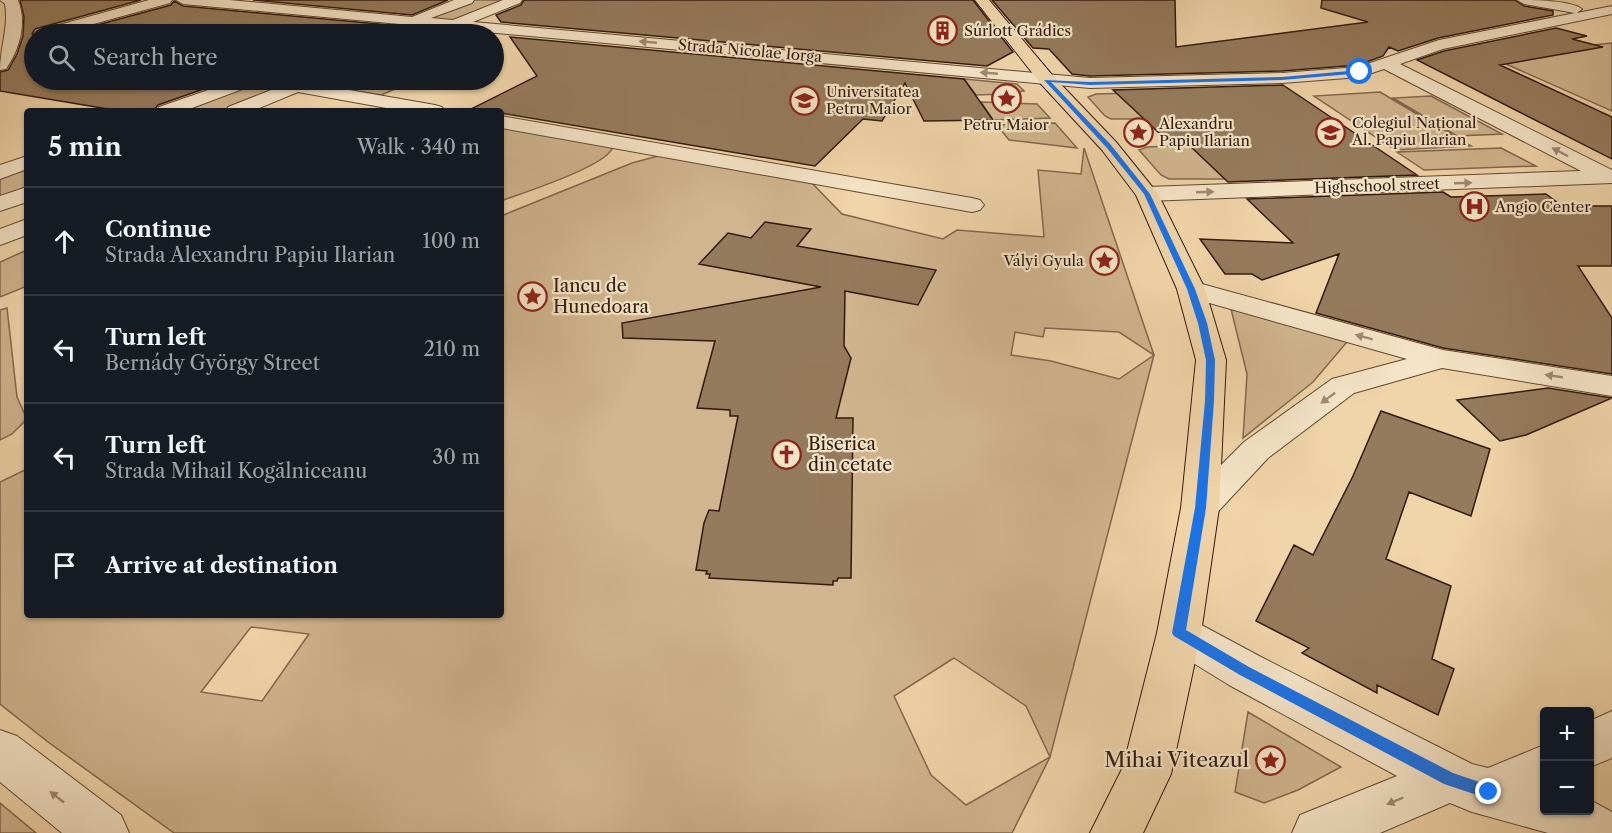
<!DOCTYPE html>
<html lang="en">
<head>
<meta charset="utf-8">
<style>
	:root { --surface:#171b24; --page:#242831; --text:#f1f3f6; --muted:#9ea1a6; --line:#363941 }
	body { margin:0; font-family:"Libre Caslon Text",serif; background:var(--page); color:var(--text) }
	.controls { position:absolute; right:18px; bottom:18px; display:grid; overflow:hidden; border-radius:6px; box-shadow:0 2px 4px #0004 }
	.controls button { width:54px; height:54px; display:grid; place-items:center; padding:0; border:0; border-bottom:2px solid var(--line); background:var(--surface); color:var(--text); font:30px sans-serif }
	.stop { position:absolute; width:18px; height:18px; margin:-14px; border:4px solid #1a73e8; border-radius:50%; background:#fff }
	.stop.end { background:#1a73e8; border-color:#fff; box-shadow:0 2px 6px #0008 }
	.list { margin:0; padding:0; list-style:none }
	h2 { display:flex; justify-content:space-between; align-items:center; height:78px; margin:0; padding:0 24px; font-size:26px }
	h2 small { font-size:20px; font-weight:400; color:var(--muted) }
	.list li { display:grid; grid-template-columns:39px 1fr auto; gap:18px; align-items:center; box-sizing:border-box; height:108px; padding:0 24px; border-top:2px solid var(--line) }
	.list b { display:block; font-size:22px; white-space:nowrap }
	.list p { margin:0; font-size:20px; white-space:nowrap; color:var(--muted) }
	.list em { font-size:20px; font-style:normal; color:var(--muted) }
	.icon { flex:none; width:33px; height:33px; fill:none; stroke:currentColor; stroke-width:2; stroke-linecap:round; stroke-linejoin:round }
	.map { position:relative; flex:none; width:1612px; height:833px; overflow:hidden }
	.search { position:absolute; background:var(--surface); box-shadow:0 2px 4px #0004; left:24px; top:24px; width:480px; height:66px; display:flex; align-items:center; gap:15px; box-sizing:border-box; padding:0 21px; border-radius:33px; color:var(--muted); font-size:22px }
	.panel { position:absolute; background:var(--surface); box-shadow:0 2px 4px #0004; left:24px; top:108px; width:480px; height:510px; border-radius:6px }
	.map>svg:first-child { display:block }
</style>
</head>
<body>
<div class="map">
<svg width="1612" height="833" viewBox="0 0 1612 833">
	<rect width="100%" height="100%" fill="#f0d5a9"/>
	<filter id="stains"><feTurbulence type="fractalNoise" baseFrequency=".00333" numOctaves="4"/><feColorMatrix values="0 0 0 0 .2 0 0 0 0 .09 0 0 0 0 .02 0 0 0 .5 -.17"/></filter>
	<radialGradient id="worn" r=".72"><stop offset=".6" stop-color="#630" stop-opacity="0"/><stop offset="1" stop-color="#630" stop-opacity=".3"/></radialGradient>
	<path fill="#d0b58e" stroke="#82684c" stroke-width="1.5" fill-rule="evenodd" d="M467 0H515L429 34H374Z
		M1612 43V111L1497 60 1563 48Z
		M964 79 1017 84 1024 91 1004 94 976 95Z
		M252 80H315L235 111H166Z
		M375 80 414 81 381 95 350 90Z
		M1380 92 1471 146 1395 150 1314 96Z
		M1133 93 1164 119H1111L1105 116 1088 97 1096 94Z
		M1431 96 1502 134 1457 136 1393 98Z
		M981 102 1037 104 1050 118 993 120Z
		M1055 123 1077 148 1009 140 997 125Z
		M501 125 607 145 612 149C603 167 523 193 501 201Z
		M1193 145 1225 179H1169L1161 175 1139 150 1147 147Z
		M1084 148 1154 355 1050 757 1012 833H174L48 742 0 704V482L27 469V615H501V216L632 163 658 156 673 157 810 181 842 214 943 239 957 230 1044 237 1038 170 1081 174ZM1045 328 1119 332 1154 355 1119 379 1051 361 1011 355 1015 332 1043 337ZM251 627 309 634 262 701 201 692ZM954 658 1026 706 1050 757 966 805 931 775 894 696Z
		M1501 148 1536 166 1424 170 1397 152Z
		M27 162V194L0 204V172Z
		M27 250V286L0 297V262Z
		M7 308 17 397 27 419 12 434 0 440V310Z
		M1231 309 1347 342 1313 382 1243 438 1247 374Z
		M1248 712 1341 767 1298 790 1264 803 1235 792Z
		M0 803 36 833H0Z"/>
	<path fill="#957b5d" stroke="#331a0b" stroke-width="1.5" d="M20 0H141L35 29 32 34 34 36V80H219L218 84 158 105 153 111H120L0 91V72L8 70 17 54 23 36 24 17Z
		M253 0H448L412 15Z
		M524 0H973L1013 52 987 66 501 22 496 15 521 5Z
		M992 0H1175L1176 47 1368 22 1321 8 1322 0H1515L1524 6 1553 11V15L1438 38 1398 51 1389 47 1383 56 1358 65 1282 71 1090 76 1072 74 1049 49 1033 48Z
		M174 1 183 6 390 25 365 34H64L171 5Z
		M1556 28 1587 36 1572 39 1603 47 1500 65 1612 117V159L1417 60 1444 51Z
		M510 37 964 79 993 120 924 121 905 83 882 121 863 119 815 166 501 113V111L473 108 537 76Z
		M1283 85 1417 175 1228 182 1189 145 1173 146 1113 90Z
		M1443 192 1451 197 1546 194 1562 206H1612V266H1578L1612 318V374L1443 348 1316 313 1339 254 1262 280 1252 274H1225L1200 239 1293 243 1247 199Z
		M765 222 811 229 797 246 936 270 918 305 845 291 844 346 851 358 836 418H853L851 578H838L837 581H833V585L709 578 710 574H706L707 571 696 570 704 523 709 510 719 511 738 416H730V410L697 408 715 341 623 338 622 323 821 287 699 264 728 233 751 238Z
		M1548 388 1612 398 1526 435 1500 441 1457 400Z
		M1381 411 1490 449 1471 516 1409 492 1386 559 1451 586 1432 659 1454 669 1438 715 1377 685V693L1302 653 1309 648 1256 621 1294 545 1313 555 1353 476Z"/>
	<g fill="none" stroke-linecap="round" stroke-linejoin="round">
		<defs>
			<path id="minor" d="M0 0H18C27 23 20 49 6 69L0 70C0 47 9 27 5 4Z
				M149 0H172L170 3 57 34H34L37 31Z
				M176 0H229L412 17 454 0H474L472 3 431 18 453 20 503 0H522L520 3 473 22 1090 78 1282 73 1358 67 1439 40 1575 13 1524 4 1517 0C1533 0 1570 0 1582 9L1577 13 1612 6V14L1443 49 1400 64 1612 170V183L1147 201 1139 199 1136 194 1139 189 1147 187 1581 171 1384 69 1360 77 1282 83 1090 88 183 4Z
				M237 80 298 81 435 105 442 107 444 111H403L298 92 252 111H226L228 107 276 88 256 84 184 111H157L159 107Z
				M501 116 972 198 980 200 984 205 980 210 972 212 501 128Z
				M27 156V169L0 179V165Z
				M27 187V202L0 211V196Z
				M27 219V235L0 245V229Z
				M1191 281 1443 350 1612 376V396L1442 368 1354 393 1268 458 1213 517 1200 521 1187 517 1181 508 1187 499 1244 442 1332 379 1407 359 1181 295 1177 289 1181 283Z
				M1179 615 1194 621 1261 657 1472 764 1488 768 1544 745V810H1590V800L1612 812V833H1548L1472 812 1450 803 1380 833H1292L1300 815 1397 776 1229 685 1164 645 1157 633 1164 621Z
				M1612 711V758L1590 767V721Z
				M0 730 17 736 121 815 129 833H62L0 782Z"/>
			<path id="major" d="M975 0H989L1053 76 1116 142 1158 194 1205 289 1226 360 1219 508 1201 633 1171 774 1143 833H1090L1123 767 1157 633 1181 508 1196 360 1177 289 1136 195 1102 150 1041 84Z"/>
		</defs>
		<use href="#minor" stroke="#624932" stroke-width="2"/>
		<use href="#major" stroke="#331a0b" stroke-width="2"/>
		<use href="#minor" fill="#f5e4c7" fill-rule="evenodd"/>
		<use href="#major" fill="#f0d5a9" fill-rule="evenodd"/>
	</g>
	<defs><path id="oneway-solid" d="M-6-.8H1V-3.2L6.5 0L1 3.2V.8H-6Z" transform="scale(1.5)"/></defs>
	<g fill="#9e8972">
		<use href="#oneway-solid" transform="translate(648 42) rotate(-175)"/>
		<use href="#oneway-solid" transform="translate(989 73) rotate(-175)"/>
		<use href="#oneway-solid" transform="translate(1560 152) rotate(-152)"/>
		<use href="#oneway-solid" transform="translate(1463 183) rotate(-2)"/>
		<use href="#oneway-solid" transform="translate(1205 192) rotate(-2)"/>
		<use href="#oneway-solid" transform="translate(1364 337) rotate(-165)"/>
		<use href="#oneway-solid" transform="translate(1554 376) rotate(-171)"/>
		<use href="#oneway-solid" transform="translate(1328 398) rotate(143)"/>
		<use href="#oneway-solid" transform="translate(57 797) rotate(-142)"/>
		<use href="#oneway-solid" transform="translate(1395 801) rotate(157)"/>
	</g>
	<path fill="#1a73e8" d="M1360 70 1362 73 1282 80 1090 85 1051 82 1111 145 1150 194 1195 289 1207 323 1215 360 1214 401 1206 508 1186 630 1249 667 1453 773 1494 787 1496 792 1494 797 1489 799 1444 784 1240 675 1174 636 1172 633 1195 508 1205 401 1206 360 1198 323 1187 289 1144 194 1107 148 1044 80 1090 82 1282 77Z"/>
	<defs>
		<symbol id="building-ring" viewBox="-11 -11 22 22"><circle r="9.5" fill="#f5e4c7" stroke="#8f2418" stroke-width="1.5"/><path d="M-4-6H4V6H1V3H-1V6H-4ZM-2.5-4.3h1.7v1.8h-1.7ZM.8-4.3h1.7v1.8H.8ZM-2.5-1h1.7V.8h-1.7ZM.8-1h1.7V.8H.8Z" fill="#8f2418"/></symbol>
		<symbol id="sight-ring" viewBox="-11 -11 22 22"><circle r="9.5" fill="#f5e4c7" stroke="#8f2418" stroke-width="1.5"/><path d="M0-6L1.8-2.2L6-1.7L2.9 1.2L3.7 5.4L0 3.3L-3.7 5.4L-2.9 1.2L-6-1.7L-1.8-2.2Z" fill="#8f2418"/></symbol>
		<symbol id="university-ring" viewBox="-11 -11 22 22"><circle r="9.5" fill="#f5e4c7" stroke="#8f2418" stroke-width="1.5"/><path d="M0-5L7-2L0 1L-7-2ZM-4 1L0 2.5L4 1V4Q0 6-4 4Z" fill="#8f2418"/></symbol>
		<symbol id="hospital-ring" viewBox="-11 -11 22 22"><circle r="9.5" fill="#f5e4c7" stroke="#8f2418" stroke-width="1.5"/><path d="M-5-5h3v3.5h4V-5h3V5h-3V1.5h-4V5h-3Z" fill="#8f2418"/></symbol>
		<symbol id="church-ring" viewBox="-11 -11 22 22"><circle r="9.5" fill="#f5e4c7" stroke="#8f2418" stroke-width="1.5"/><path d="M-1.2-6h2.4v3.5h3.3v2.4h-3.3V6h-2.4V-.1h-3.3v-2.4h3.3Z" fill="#8f2418"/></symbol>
	</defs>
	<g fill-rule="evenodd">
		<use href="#building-ring" x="926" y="14" width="33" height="33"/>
		<use href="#sight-ring" x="990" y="82" width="33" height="33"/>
		<use href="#university-ring" x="788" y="84" width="33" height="33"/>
		<use href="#university-ring" x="1314" y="116" width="33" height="33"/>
		<use href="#sight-ring" x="1122" y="116" width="33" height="33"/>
		<use href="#hospital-ring" x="1458" y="190" width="33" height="33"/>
		<use href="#sight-ring" x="1088" y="244" width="33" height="33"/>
		<use href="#sight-ring" x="516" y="280" width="33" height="33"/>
		<use href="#church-ring" x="770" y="438" width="33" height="33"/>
		<use href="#sight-ring" x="1254" y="744" width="33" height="33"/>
	</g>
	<g text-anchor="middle" stroke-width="4.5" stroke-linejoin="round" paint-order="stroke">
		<g font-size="15" fill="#331a0b" stroke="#f5e4c7" text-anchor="start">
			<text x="964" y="36">Súrlott Grádics</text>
			<text x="826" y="97">Universitatea<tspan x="826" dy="17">Petru Maior</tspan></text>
			<text x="1352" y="128">Colegiul Național<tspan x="1352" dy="17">Al. Papiu Ilarian</tspan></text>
			<text x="1159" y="129">Alexandru<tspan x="1159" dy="17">Papiu Ilarian</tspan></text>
			<text x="1006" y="130" text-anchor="middle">Petru Maior</text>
			<text x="1495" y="212">Angio Center</text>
			<text x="1084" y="266" text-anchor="end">Vályi Gyula</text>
		</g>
		<g font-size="15" fill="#331a0b" stroke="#f5e4c7">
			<text transform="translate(750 51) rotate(5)" y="5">Strada Nicolae Iorga</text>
			<text transform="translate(1377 186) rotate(-2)" y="5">Highschool street</text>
		</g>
		<g font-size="18" fill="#331a0b" stroke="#f5e4c7" text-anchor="start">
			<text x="553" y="292">Iancu de<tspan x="553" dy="21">Hunedoara</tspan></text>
			<text x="808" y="450">Biserica<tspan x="808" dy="21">din cetate</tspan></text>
		</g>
		<g font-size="21" fill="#331a0b" stroke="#f5e4c7" text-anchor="end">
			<text x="1249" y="767">Mihai Viteazul</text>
		</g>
	</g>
	<rect width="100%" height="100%" filter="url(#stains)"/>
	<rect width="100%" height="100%" fill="url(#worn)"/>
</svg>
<div class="controls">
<button>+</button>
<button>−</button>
</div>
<div class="stop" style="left:1360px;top:72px"></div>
<div class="stop end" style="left:1489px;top:792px"></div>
<div class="search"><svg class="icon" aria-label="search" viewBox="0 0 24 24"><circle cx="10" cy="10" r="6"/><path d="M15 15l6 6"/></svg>Search here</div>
<section class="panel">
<h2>5 min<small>Walk · 340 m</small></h2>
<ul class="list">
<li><svg class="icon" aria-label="ahead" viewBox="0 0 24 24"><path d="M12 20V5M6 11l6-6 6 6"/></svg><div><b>Continue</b><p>Strada Alexandru Papiu Ilarian</p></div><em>100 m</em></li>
<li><svg class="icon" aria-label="left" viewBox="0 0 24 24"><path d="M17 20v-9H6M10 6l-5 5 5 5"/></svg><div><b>Turn left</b><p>Bernády György Street</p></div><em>210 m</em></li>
<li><svg class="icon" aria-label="left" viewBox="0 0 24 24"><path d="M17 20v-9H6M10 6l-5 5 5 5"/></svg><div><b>Turn left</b><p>Strada Mihail Kogălniceanu</p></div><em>30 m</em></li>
<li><svg class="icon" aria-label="arrive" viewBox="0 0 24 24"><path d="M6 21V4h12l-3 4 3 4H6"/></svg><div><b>Arrive at destination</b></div></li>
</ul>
</section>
</div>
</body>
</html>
